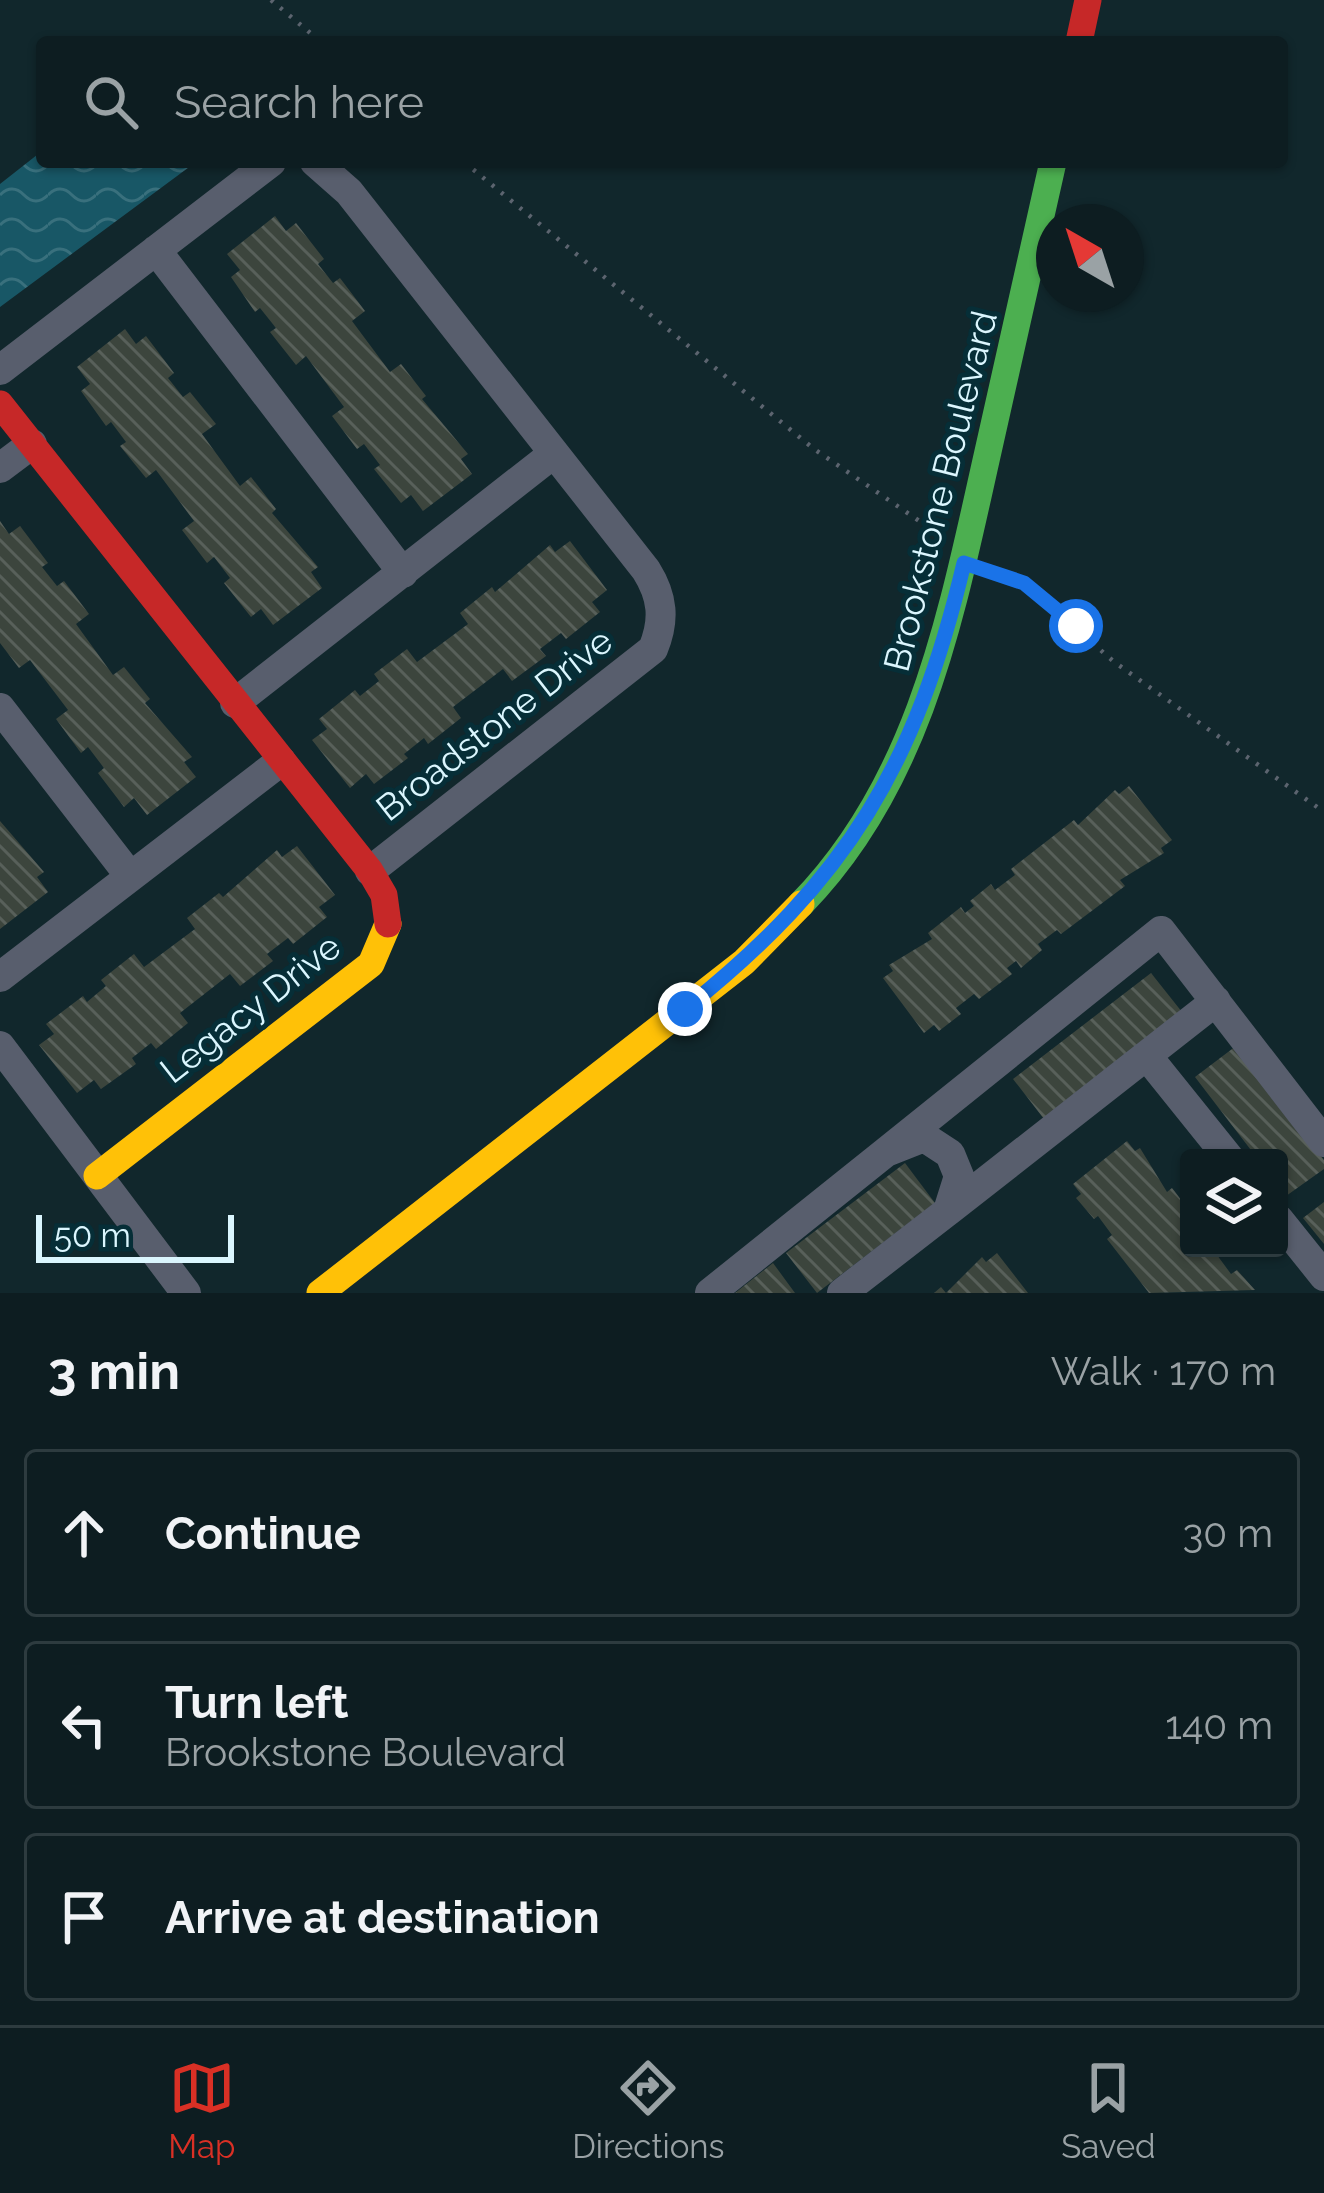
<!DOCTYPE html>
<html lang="en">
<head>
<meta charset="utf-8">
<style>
	:root { --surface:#0d1d21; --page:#16262a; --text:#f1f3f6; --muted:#9aa2a5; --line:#2d3b3f; --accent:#d93025 }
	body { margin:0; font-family:Raleway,sans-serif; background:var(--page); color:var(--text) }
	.controls { position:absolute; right:36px; bottom:36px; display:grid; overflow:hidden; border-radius:12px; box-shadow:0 3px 9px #0004 }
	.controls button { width:108px; height:108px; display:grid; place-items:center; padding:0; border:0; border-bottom:3px solid var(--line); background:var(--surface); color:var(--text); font:60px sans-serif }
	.compass { position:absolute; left:1036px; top:204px; width:108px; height:108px; border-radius:50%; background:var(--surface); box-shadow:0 3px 9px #0004; rotate:321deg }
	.scale { position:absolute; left:36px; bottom:30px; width:198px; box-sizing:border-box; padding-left:12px; border:6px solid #dbf6fe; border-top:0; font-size:33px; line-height:42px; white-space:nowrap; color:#dbf6fe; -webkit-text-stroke:9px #062e37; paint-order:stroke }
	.stop { position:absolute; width:36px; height:36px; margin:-27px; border:9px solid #1a73e8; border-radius:50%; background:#fff }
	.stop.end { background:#1a73e8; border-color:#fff; box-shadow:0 3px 12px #0008 }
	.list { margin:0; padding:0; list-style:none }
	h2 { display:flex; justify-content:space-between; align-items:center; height:156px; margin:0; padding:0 48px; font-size:51px }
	h2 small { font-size:39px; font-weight:400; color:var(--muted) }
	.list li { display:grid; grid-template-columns:78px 1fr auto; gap:36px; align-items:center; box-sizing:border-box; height:168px; margin:0 24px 24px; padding:0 24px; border:3px solid var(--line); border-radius:12px }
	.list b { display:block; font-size:45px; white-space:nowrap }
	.list p { margin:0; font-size:39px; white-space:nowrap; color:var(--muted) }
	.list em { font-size:39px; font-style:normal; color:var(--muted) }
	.icon { flex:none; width:66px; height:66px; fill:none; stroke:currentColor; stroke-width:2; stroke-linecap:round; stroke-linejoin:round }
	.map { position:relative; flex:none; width:1324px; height:1293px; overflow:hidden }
	.search { position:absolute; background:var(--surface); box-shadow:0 3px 9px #0004; left:36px; right:36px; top:36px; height:132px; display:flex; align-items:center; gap:30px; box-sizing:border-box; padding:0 42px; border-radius:12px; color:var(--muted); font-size:45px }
	.sheet { height:732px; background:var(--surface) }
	nav { display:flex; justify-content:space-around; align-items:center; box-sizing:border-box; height:168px; border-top:3px solid var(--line); background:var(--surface); font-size:33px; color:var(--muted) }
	nav a { display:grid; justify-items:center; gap:6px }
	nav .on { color:var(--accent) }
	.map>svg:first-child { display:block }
</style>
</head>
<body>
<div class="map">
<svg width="1324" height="1293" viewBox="0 0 1324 1293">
	<defs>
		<pattern id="water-waves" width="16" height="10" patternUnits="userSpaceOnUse" patternTransform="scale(3)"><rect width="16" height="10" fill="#185766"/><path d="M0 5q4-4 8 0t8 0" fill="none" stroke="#39707d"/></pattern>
		<pattern id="building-back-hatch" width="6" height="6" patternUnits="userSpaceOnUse" patternTransform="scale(3)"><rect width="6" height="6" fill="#3c453d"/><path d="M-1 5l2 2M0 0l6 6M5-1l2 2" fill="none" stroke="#58605a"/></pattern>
	</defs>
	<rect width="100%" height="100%" fill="#11272c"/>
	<path fill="url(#water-waves)" d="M42 151V162H196L0 307V184Z"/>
	<path fill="url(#building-back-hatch)" d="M275 216 286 231 296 223 324 259 318 264 333 283 340 278 365 311 352 321 390 372 401 364 426 396 422 399 468 454 461 459 472 474 423 511 411 495 401 503 374 469 380 465 364 444 357 449 332 416 344 407 306 356 296 365 270 332 276 328 260 308 255 312 231 277 240 270 227 254Z
		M125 329 136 344 146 336 174 373 168 378 183 397 190 392 216 424 202 434 240 486 251 477 276 509 272 513 318 567 311 572 322 588 273 625 261 609 251 617 224 583 230 578 214 557 207 563 182 530 194 521 156 470 146 478 120 446 126 442 111 422 106 426 81 391 90 384 77 367Z
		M0 521 9 534 20 526 48 563 42 567 57 586 64 581 89 614 76 624 113 675 124 667 150 699 145 703 192 757 184 762 196 777 147 815 134 798 124 807 98 773 104 768 88 747 81 753 56 719 68 710 30 660 19 668 0 643Z
		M570 541 607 590 592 602 600 612 566 639 561 633 540 649 546 656 512 681 503 669 453 707 461 718 428 744 424 738 404 754 408 758 374 784 366 774 350 788 312 740 327 729 319 719 355 690 360 696 379 681 374 674 407 649 417 662 468 624 460 613 492 587 495 592 550 545 555 552Z
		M1129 786 1172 840 1161 848 1164 853 1120 880 1125 886 1061 934 1057 930 1038 944 1042 950 1021 968 1016 961 1007 968 1012 974 979 999 974 994 956 1008 961 1014 939 1031 934 1025 924 1033 883 978 893 971 889 965 932 939 928 933 961 907 965 913 974 906 970 901 991 884 995 890 1015 875 1011 869 1074 820 1078 825 1115 790 1119 794Z
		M0 821 44 872 37 877 48 892 0 929Z
		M297 846 335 895 319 907 327 917 293 944 288 938 267 954 273 961 240 986 230 974 180 1013 188 1023 156 1049 151 1043 132 1058 136 1064 101 1089 94 1080 77 1093 39 1045 54 1034 46 1024 83 996 87 1002 106 986 101 980 134 954 144 967 195 929 187 918 219 893 223 897 277 850 282 857Z
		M1151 973 1182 1012 1044 1119 1013 1079Z
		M1236 1046 1324 1160V1169L1286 1196 1279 1186V1158H1257L1195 1077Z
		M1127 1141 1135 1151 1140 1148 1167 1192 1172 1188 1189 1210V1248H1219L1217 1255 1231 1274 1237 1270 1255 1290 1149 1293 1107 1239 1112 1235 1098 1216 1094 1219 1076 1198 1081 1194 1073 1184Z
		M905 1163 935 1203 817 1293 786 1253Z
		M1324 1202V1244L1303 1218Z
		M997 1253 1028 1293H934L941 1287 946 1293 982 1257 986 1262Z
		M773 1263 795 1293H735Z"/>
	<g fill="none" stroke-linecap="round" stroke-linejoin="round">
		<path stroke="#5c646f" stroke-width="4.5" stroke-dasharray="3 9" stroke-linecap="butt" d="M271 0 321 42
			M464 162 814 449 934 531
			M996 573 1024 583 1113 661 1324 812"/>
		<path stroke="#585e6d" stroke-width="30" d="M315 162 349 192 646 570C663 597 665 620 653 649L370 871
			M156 250 403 573
			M0 370 271 162
			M0 468 32 444
			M235 703 553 454
			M0 708 130 876
			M0 977 281 761
			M0 1046 186 1293
			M1147 1056 1229 1158
			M886 1152 1161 931 1324 1142
			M948 1211 1216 1001
			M1279 1220 1324 1276
			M710 1293 886 1152 924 1137 950 1154 959 1176 948 1211 842 1293"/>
		<path stroke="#4caf50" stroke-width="27" d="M801 904C920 782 951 616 987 456 1009 358 1031 260 1053 162"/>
		<path stroke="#ffc107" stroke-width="27" d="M97 1176 371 964 388 924
			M320 1293 744 962 801 904"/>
		<path stroke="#c62828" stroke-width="27" d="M1079 42 1088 0
			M0 404 370 871 384 895 388 924"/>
	</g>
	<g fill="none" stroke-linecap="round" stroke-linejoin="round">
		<path stroke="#1a73e8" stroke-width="15" d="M685 1009C848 879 916 765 964 563L1024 583 1076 626"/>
	</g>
	<g text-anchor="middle" stroke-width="10" stroke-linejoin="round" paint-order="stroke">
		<g font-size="36" fill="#dbf6fe" stroke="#062e37">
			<text transform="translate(940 491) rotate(-76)" y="13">Brookstone Boulevard</text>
			<text transform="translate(494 724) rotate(-38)" y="13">Broadstone Drive</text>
			<text transform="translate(250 1008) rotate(-38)" y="13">Legacy Drive</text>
		</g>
	</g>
</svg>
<div class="controls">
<button><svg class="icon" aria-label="layers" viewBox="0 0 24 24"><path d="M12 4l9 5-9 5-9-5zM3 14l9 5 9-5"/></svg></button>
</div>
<svg class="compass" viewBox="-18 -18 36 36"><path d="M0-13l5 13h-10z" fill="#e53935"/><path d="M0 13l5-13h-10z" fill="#9aa2a5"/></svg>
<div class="scale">50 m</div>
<div class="stop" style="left:1076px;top:626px"></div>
<div class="stop end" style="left:685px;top:1009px"></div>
<div class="search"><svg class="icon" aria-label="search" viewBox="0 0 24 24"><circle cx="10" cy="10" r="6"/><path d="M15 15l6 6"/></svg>Search here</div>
</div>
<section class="sheet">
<h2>3 min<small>Walk · 170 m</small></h2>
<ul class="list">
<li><svg class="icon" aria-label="ahead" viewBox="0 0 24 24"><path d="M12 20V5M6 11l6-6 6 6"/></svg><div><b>Continue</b></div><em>30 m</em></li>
<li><svg class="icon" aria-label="left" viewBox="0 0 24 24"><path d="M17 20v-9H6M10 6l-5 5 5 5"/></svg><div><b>Turn left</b><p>Brookstone Boulevard</p></div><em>140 m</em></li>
<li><svg class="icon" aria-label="arrive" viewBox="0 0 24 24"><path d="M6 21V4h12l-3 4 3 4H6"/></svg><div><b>Arrive at destination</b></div></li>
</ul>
</section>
<nav>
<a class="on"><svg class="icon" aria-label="map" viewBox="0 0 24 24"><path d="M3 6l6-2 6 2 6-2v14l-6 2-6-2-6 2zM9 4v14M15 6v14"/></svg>Map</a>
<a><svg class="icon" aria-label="directions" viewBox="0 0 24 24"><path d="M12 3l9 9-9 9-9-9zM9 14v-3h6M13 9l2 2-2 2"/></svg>Directions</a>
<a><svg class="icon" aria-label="saved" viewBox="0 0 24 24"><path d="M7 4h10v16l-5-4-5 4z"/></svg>Saved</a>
</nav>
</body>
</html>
